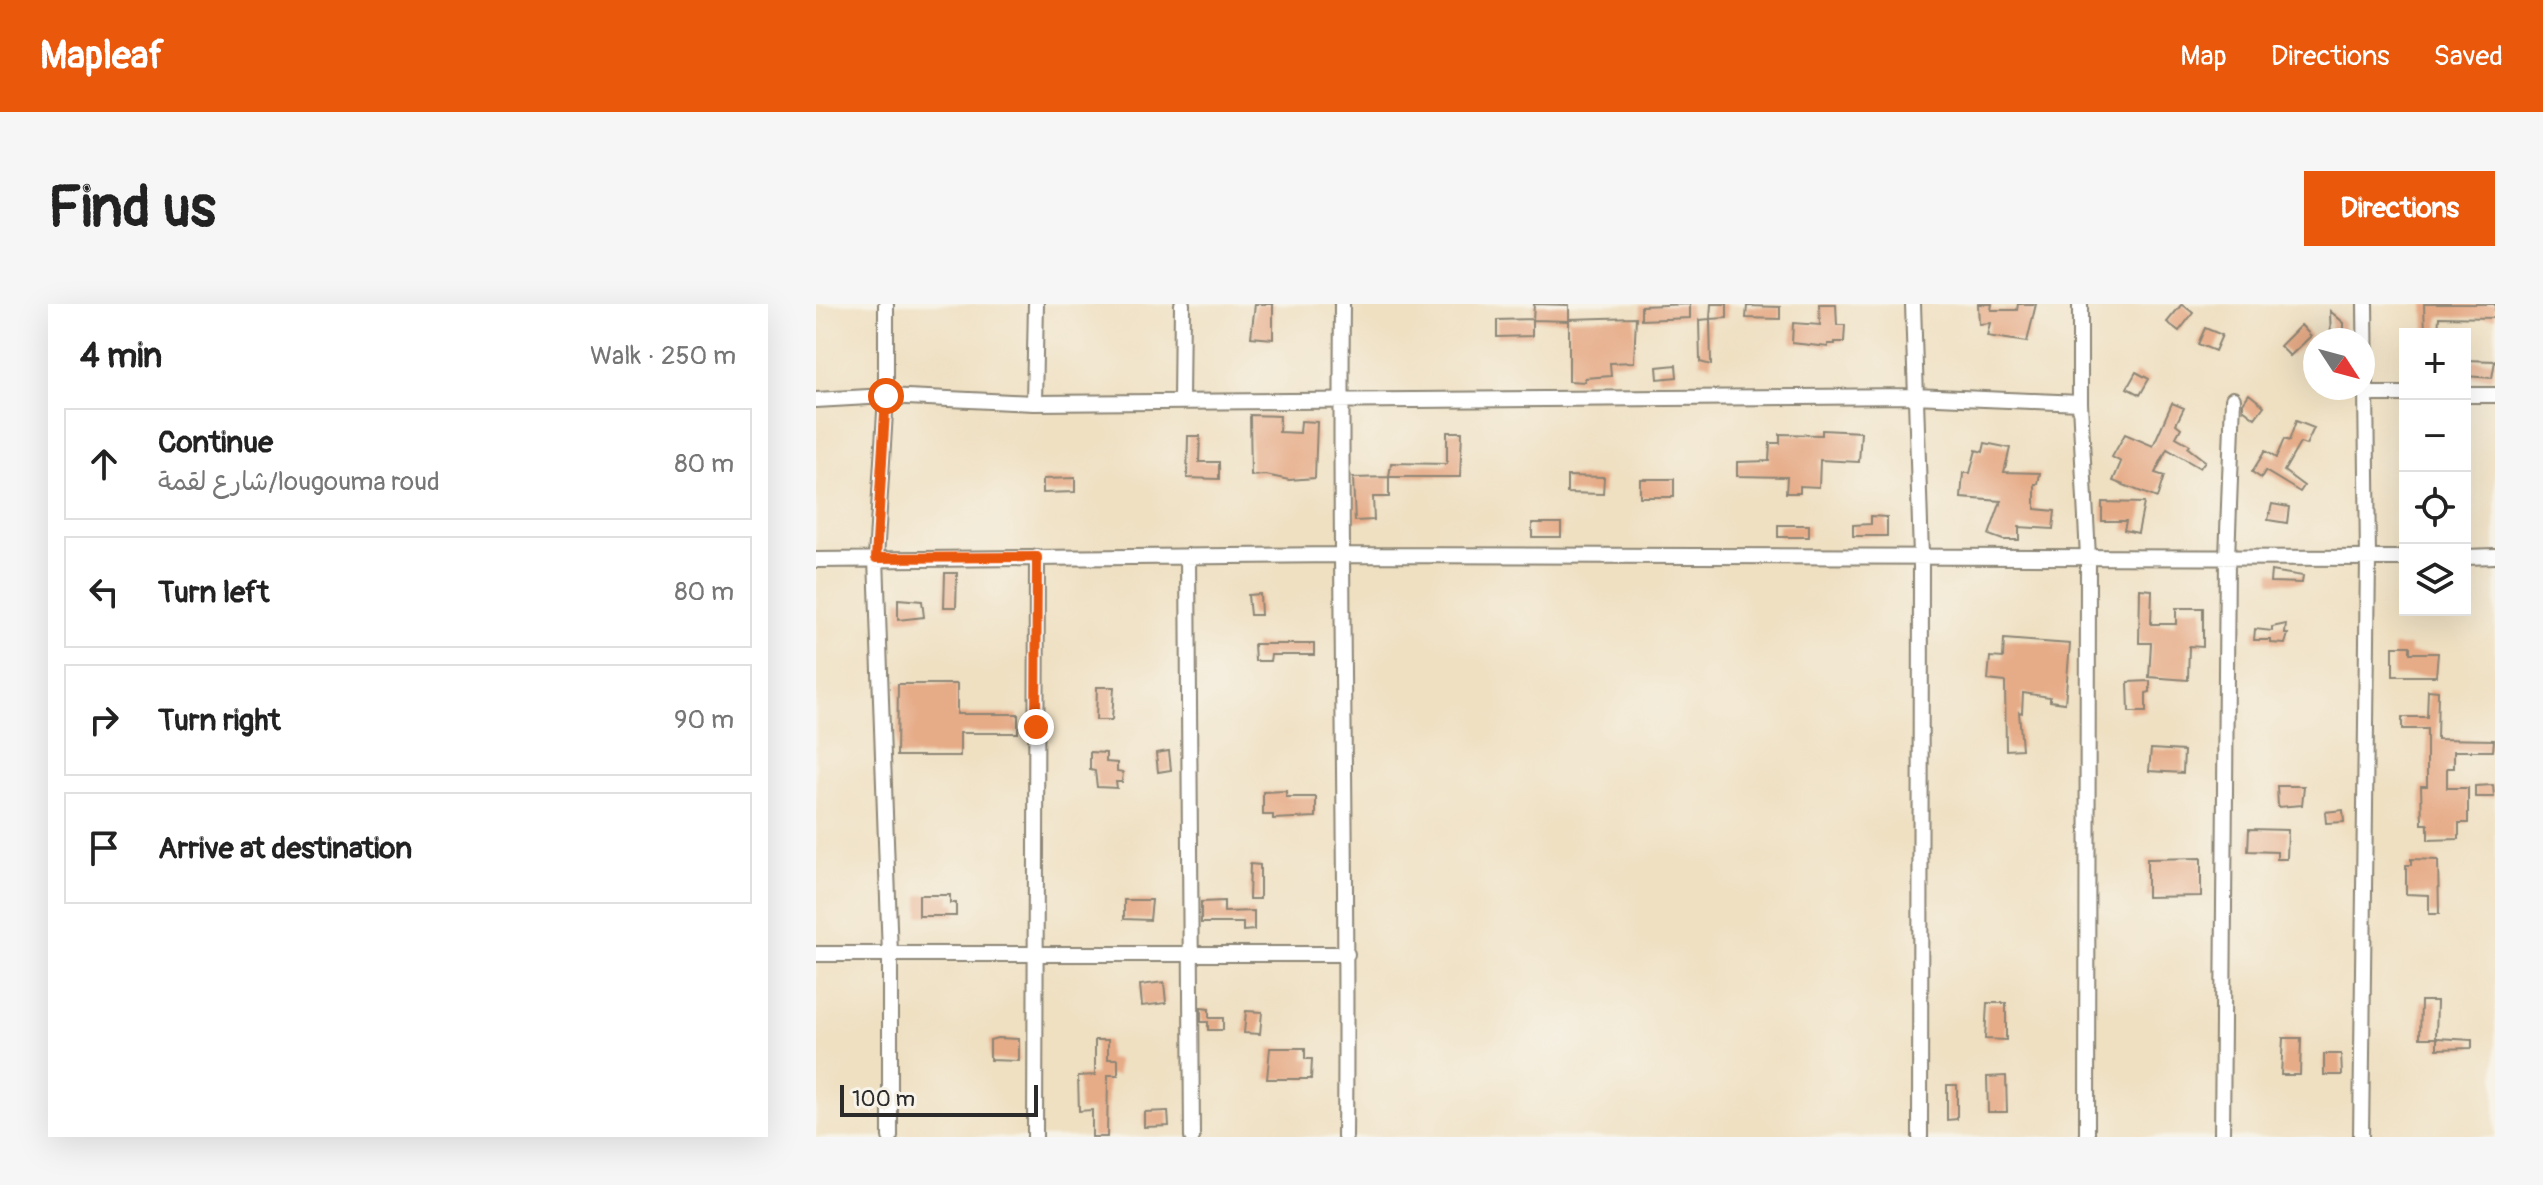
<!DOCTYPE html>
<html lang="en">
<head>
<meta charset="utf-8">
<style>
	:root { --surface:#fff; --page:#f6f6f6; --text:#222; --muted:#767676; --line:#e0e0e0; --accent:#ea580c }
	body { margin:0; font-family:Pangolin,"Playpen Sans Arabic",sans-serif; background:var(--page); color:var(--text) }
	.controls { position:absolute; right:24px; top:24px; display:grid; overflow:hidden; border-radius:0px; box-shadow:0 8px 32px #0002 }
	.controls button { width:72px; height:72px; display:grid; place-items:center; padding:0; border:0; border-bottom:2px solid var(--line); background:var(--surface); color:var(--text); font:40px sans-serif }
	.compass { position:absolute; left:1487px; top:24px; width:72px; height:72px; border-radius:50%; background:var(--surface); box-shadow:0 8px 32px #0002; rotate:126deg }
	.scale { position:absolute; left:24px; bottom:20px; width:198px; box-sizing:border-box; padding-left:8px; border:4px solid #2b2b2b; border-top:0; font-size:22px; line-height:28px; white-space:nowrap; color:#2b2b2b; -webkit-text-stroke:6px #f7f3e8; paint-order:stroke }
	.stop { position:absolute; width:24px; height:24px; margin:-18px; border:6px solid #ea580c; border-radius:50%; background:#fff }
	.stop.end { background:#ea580c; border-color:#fff; box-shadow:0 2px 8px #0008 }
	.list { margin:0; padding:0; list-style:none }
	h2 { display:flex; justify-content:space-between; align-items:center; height:104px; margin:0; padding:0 32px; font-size:34px }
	h2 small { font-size:26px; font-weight:400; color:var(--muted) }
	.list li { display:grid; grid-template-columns:52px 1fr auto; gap:24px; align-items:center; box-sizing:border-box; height:112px; margin:0 16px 16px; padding:0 16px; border:2px solid var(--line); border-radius:0px }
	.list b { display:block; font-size:30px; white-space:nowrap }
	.list p { margin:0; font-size:26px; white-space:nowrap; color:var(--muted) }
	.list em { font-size:26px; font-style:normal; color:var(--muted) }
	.icon { flex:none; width:44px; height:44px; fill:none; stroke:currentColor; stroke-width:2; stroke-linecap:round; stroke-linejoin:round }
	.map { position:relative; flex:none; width:1679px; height:833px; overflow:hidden; border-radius:0px }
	header { display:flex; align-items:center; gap:48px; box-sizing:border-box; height:112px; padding:0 40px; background:var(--accent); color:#fff }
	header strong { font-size:38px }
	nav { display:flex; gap:44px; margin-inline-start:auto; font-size:28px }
	.intro { display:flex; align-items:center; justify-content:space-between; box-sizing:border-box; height:192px; padding:0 48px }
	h1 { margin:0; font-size:56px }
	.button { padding:20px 36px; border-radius:0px; background:var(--accent); color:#fff; font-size:28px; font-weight:700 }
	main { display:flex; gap:48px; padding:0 48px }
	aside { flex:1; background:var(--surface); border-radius:0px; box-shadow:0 8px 32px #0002 }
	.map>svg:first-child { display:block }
</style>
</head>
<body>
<header>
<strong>Mapleaf</strong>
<nav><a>Map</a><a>Directions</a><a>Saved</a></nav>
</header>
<div class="intro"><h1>Find us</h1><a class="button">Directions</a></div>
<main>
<aside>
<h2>4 min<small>Walk · 250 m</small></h2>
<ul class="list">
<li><svg class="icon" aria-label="ahead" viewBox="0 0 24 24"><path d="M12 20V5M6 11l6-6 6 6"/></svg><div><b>Continue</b><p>شارع لقمة/lougouma roud</p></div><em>80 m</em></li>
<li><svg class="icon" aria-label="left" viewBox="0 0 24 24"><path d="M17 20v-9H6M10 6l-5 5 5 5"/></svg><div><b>Turn left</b></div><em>80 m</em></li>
<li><svg class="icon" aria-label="right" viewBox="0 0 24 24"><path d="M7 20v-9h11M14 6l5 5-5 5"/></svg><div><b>Turn right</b></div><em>90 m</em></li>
<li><svg class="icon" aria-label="arrive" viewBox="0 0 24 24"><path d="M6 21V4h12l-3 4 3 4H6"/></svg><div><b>Arrive at destination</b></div></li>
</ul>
</aside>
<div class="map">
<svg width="1679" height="833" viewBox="0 0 1679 833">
	<rect width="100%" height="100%" fill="#f7f3e8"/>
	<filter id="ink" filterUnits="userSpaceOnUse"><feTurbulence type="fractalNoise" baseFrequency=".0125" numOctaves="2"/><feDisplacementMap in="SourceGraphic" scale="16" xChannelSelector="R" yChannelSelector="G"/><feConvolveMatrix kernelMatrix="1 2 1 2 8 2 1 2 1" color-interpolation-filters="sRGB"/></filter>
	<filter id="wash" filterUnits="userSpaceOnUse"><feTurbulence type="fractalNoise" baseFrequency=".006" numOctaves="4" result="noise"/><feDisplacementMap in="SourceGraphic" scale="32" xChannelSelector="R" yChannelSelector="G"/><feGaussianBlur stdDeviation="1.8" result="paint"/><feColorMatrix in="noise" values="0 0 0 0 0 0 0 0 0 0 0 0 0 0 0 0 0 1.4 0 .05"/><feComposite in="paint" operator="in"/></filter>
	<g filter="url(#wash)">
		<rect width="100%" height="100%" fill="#efe0c2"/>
		<g id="blocks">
			<path fill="#e6ab87" d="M439 0H457V35L435 33Z
				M718 0 753 1V15L820 13 818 58 794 59 795 72 769 74V78L753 77V15V17L717 16Z
				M874 0V14L825 16V2Z
				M895 0H911V14L894 15Z
				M1003 0H1020L1021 21H1029L1028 38H1019V40H1012V43L976 39 977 19 1004 21Z
				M1162 0H1176L1175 6H1201L1202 0H1220L1211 38 1171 32 1174 19 1163 20Z
				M1366 0 1377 9 1363 27 1351 18Z
				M1608 0H1679V14L1623 13 1622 30H1609Z
				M931 2 964 3V15L930 14Z
				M1514 7 1528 19V36H1515Z
				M716 15V32L681 33V16Z
				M894 15 895 61 884 58 883 16Z
				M1485 21 1495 32 1474 52 1464 42Z
				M1389 24 1406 31 1399 47 1382 40Z
				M1649 56 1679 57 1676 74 1649 72Z
				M860 61 861 73 842 75 841 63Z
				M1320 68 1333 75 1324 91 1311 84Z
				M1433 90 1448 102 1439 114 1427 105V99Z
				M1356 99 1368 104 1360 120 1365 124 1360 133 1374 141 1372 144 1389 157 1384 164 1351 145 1339 169 1348 172 1341 194 1297 177 1305 158 1296 153 1309 130 1337 142Z
				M434 111 464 112 463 128 484 129 485 117 501 118 499 174 473 176 450 171 435 172Z
				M1480 117 1498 124 1490 141 1484 139 1468 167 1488 182 1484 188 1449 167 1445 174 1436 168 1449 147 1460 154 1468 135 1473 137Z
				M1006 126 1045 128 1043 158 1004 156 1003 183 984 182V189H970L971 173 921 172V158L953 157 954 139H964V130L1006 131Z
				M631 128H646L644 173H573L575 159 631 160Z
				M372 132H384L383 158H403V175L371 174Z
				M1169 139 1194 144 1188 168 1224 169 1222 180H1219V205L1239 207 1237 225 1203 223V236H1187L1173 231 1185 197 1145 194 1147 169H1154L1160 146 1167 148Z
				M751 172 788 173 787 190 751 189Z
				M573 173V193H557L558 216 539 217 537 174Z
				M259 174V188L227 189V175Z
				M824 175H858V193H824Z
				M1286 198 1328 199 1322 229 1308 226 1310 217H1286Z
				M1456 200 1473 203 1471 219 1452 216Z
				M1055 212 1071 213V232H1037V221L1055 220Z
				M716 219H745V233H716Z
				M962 221H993V233H962Z
				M1455 267 1487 272 1486 279 1454 278Z
				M129 269H141L140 303H128Z
				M1324 285 1336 286 1335 320H1360V304H1387V343L1373 342 1372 376 1333 373 1335 339H1323Z
				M444 290 445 311H434L432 291Z
				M82 295 106 297 108 313 82 316Z
				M1470 320 1469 330H1472L1469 340 1455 339V336H1438L1439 325 1456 327V323Z
				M1188 335 1254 340 1249 399 1234 397V393L1207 389 1206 409 1203 408 1206 445 1190 446 1189 378 1172 376 1174 353 1187 354Z
				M438 340H498V351H455L454 357H439Z
				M1577 342H1594V349H1622L1620 372H1577Z
				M1334 377V388L1330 389V408H1313L1312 378Z
				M82 380H141V410H202V429H144V452H81Z
				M281 383H298L296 416H280Z
				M1612 386 1622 387 1621 435 1678 436 1677 447H1638V464H1631V484H1652V519H1643V535L1612 536V520H1606L1605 482H1611V425H1586V413H1611Z
				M1335 445 1368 447 1367 469 1333 467Z
				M353 447 355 466 342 468 340 449Z
				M274 448 290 449V458L301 459V467L307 468 306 478H300L301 484 281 483 279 467 274 466Z
				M1677 481 1678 493H1659V482Z
				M1461 482H1488L1486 501 1462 503Z
				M470 487V493H500V513L457 515V511H447V488Z
				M1527 506 1528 518 1510 519 1509 508Z
				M1433 525 1472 526 1471 555H1461V548L1432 547Z
				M1385 554V592L1331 593V555Z
				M1595 555 1622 556 1623 610H1613V591L1590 590V561H1595Z
				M434 560 444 561V595H433Z
				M103 591H134V599H140V612H103Z
				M308 596H336L334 616 308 615Z
				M408 597V608L438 607V626L427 627V619H385V598Z
				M348 678 350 699 326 702 324 681Z
				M1605 697H1621L1620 734H1604Z
				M1171 699H1190V736L1169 735Z
				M385 704 393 705V714H407V726H392V718H385Z
				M430 707 446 708 444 730 428 729Z
				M181 734 203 735V757L174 756V736Z
				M1467 734H1485L1484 771H1465Z
				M1621 734 1656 736V744L1621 745Z
				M279 736H292V755H302V771H292L291 833H276V806L263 807 262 772 279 771Z
				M454 744H489V755H496L495 775H451Z
				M1508 750H1525L1526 771H1508Z
				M1190 772 1191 808H1172L1171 773Z
				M1131 781H1141V815L1131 816Z
				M352 807 353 822 328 823V808Z"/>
		</g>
	</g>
	<g filter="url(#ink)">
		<use href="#blocks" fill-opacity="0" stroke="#8d8676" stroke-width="2"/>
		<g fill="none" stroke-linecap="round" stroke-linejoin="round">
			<defs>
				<path id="minor" d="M70 0V92L60 254 74 651V833
					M526 0C523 278 532 555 529 833
					M1097 0 1105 252 1104 833
					M1264 0V99L1272 253 1271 833
					M1552 90H1589
					M1649 91H1679
					M0 96 70 92 218 99 1098 92 1264 99
					M365 98 366 0
					M218 99 220 0
					M372 252 376 833
					M1649 253 1679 252
					M0 256 524 251 1589 254
					M0 650H531
					M219 833 221 253
					M1406 833 1411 254 1417 95
					M1545 833 1552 255 1549 0"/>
			</defs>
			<use href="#minor" stroke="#8d8676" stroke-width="18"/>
			<use href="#minor" stroke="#fff" stroke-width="14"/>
		</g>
	</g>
	<g fill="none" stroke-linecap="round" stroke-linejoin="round" filter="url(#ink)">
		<path stroke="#ea580c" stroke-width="10" d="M70 92 60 254 221 253 220 423"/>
	</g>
</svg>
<div class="controls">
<button>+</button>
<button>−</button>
<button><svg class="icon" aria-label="locate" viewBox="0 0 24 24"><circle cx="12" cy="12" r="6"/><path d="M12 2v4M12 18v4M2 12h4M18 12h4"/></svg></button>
<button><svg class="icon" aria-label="layers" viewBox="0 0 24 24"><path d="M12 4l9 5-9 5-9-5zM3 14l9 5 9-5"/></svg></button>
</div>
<svg class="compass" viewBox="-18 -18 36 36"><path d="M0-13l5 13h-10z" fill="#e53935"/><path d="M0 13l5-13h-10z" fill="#767676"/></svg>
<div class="scale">100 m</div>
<div class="stop" style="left:70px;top:92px"></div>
<div class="stop end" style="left:220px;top:423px"></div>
</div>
</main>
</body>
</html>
